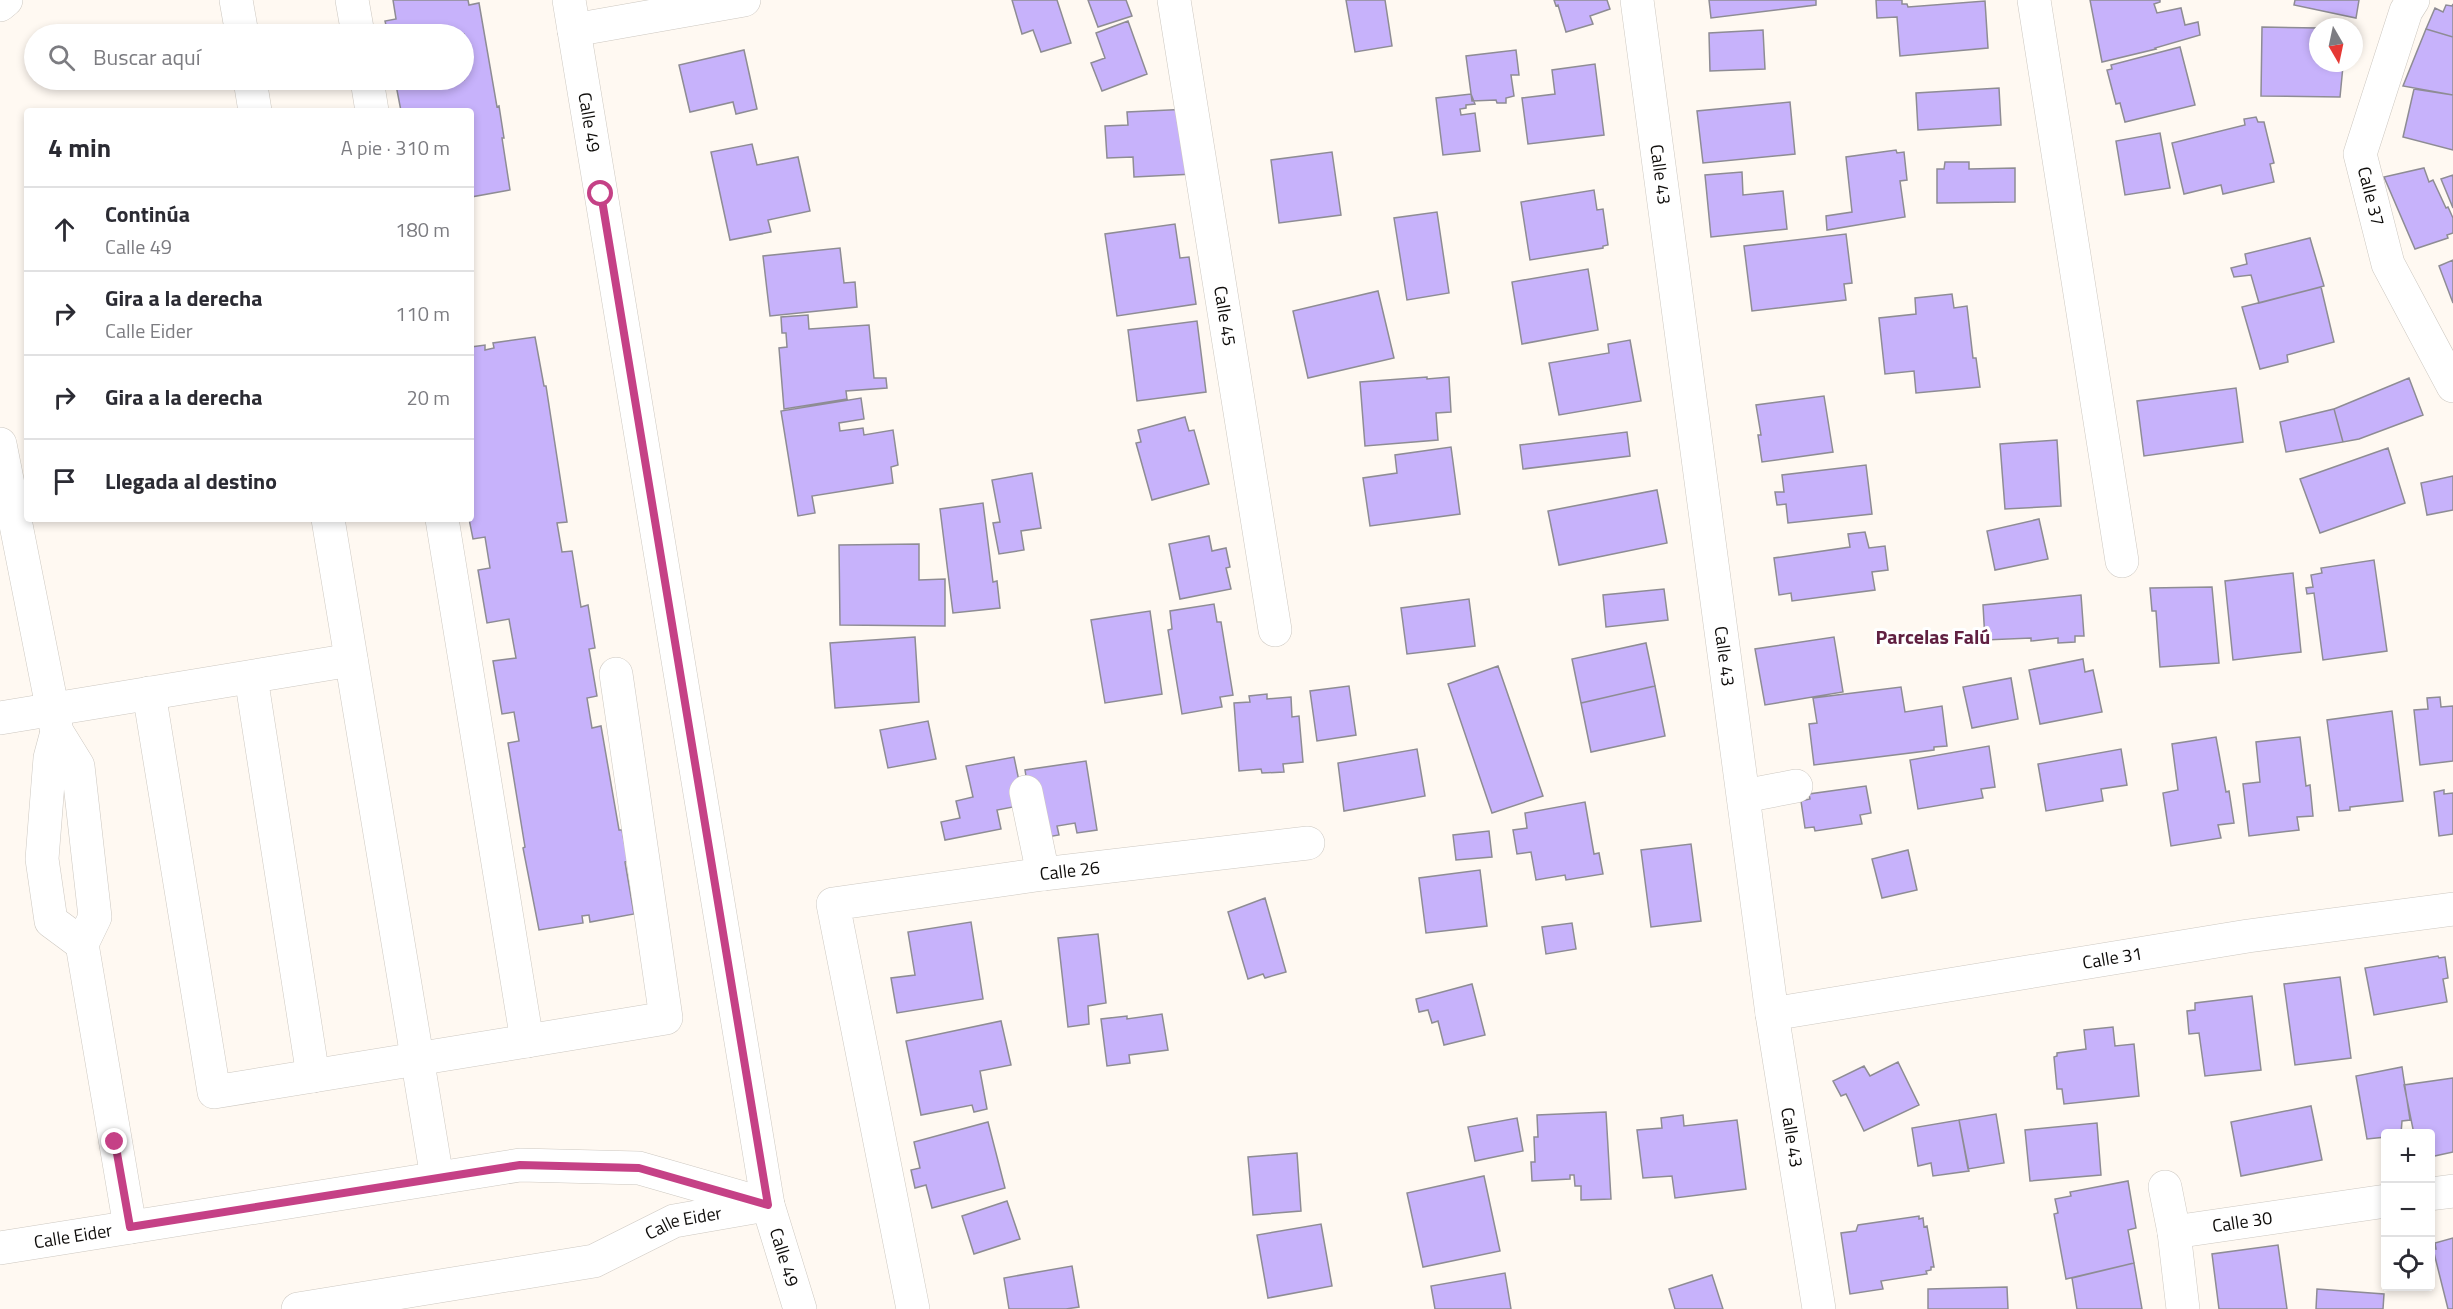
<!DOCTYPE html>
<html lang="es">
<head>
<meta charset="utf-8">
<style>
	:root { --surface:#fff; --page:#f2f2f3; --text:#2b2b33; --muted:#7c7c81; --line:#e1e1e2 }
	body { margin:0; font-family:"Titillium Web",sans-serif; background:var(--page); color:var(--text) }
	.controls { position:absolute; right:18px; bottom:18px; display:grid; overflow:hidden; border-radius:6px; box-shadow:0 3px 9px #0003 }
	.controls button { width:54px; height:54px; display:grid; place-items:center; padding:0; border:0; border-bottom:2px solid var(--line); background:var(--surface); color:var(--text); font:30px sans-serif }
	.compass { position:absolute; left:2309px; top:18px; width:54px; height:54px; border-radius:50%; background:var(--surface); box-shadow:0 3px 9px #0003; rotate:171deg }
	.stop { position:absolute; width:18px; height:18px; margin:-14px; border:4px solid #c54186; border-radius:50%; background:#fff }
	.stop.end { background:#c54186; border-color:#fff; box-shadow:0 2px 6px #0008 }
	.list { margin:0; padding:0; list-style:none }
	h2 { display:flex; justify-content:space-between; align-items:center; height:78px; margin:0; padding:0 24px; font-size:26px }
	h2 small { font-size:20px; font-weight:400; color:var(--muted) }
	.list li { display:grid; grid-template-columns:39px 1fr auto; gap:18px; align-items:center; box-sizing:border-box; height:84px; padding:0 24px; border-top:2px solid var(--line) }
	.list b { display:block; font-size:22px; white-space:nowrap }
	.list p { margin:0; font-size:20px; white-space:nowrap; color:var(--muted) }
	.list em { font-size:20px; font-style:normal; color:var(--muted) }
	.icon { flex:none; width:33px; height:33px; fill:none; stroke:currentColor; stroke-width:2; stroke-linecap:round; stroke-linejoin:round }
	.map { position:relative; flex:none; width:2453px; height:1309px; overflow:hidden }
	.search { position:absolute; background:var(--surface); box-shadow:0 3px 9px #0003; left:24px; top:24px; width:450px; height:66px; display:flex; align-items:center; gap:15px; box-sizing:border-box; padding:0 21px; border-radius:33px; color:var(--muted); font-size:22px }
	.panel { position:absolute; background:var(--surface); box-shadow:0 3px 9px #0003; left:24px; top:108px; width:450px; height:414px; border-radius:6px }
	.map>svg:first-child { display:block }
</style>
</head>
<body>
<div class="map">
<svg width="2453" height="1309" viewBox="0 0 2453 1309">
	<rect width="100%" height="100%" fill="#fff9f2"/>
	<path fill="#c7b2fb" stroke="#8e8c94" stroke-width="1.5" d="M393 0H468L469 5 479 3 497 107 499 106 504 138H502L510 190 471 197V111H401L395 80H464V34H388L385 21 396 19Z
		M1012 0H1057L1071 43 1041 52 1033 30 1022 34Z
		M1088 0H1126L1132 16 1098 27Z
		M1346 0H1385L1392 46 1355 52Z
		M1554 0H1607L1610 9 1590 16 1593 24 1566 32 1558 5 1556 6Z
		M1709 0H1816V5L1711 18Z
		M1876 0H1902V4H1907L1908 7 1985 1 1988 48 1900 56 1897 17 1877 18Z
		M2090 0H2160V2L2154 4 2157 13 2181 8 2185 25 2198 22 2200 35 2155 48 2156 49 2102 62Z
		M2295 0H2359L2356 18 2294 5Z
		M2453 4V37L2426 29 2435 8 2443 12 2446 5 2452 6Z
		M1128 21 1147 74 1102 91 1091 63 1105 58 1096 33Z
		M2262 27 2318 28V63H2336L2335 65 2343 66 2340 97 2261 96Z
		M2426 29 2453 37V95L2403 86Z
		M1763 30 1765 69 1710 71 1709 33Z
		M2180 47 2195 105 2125 122 2120 103 2116 104 2107 70 2112 69 2111 65Z
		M744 50 757 109 736 114 733 102 690 112 679 65Z
		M1516 50 1519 75H1511L1514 96 1506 98V103H1497L1496 100 1472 101 1466 56Z
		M1595 64 1604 135 1528 144 1522 98 1555 94 1552 70Z
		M1999 88 2001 125 1918 130 1916 93Z
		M2414 89 2453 95V150L2403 137Z
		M1471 94 1475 104 1466 105V108L1460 109 1461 115 1475 113 1480 151 1443 155 1436 98Z
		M1790 102 1795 154 1703 163 1697 111Z
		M1190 109 1194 174 1134 177 1133 157 1107 158 1105 126 1128 125 1127 112Z
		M2256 117 2258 122H2264L2274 163 2270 164 2274 182 2223 194 2221 185 2184 194 2172 143 2245 125 2244 119Z
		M2160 133 2170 188 2125 195 2116 141Z
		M752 144 757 165 798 157 810 211 768 220 771 232 730 240 711 152Z
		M1896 150 1897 153 1904 152 1907 180 1900 181 1905 217 1827 230 1826 216 1852 212 1846 157Z
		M1332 152 1341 215 1279 223 1271 160Z
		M1945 162H1969V169L2015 168V202L1937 203V169H1944Z
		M2424 168 2429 182 2433 180 2446 208 2448 207 2453 218V233L2447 235 2448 238 2415 249 2384 177Z
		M1742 172 1743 195 1783 191 1787 229 1711 237 1705 175Z
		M2453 175V208L2441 179Z
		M1594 190 1597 210 1603 209 1608 245 1603 246V248L1530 260 1521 202Z
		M1437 212 1449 293 1407 300 1394 218Z
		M1175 224 1180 258 1189 257 1196 304 1117 316 1105 234Z
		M1846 234 1852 283 1844 284 1846 300 1752 311 1744 246Z
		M2310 238 2324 286 2259 303 2251 275 2234 277 2231 268 2247 264 2245 254Z
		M840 248 844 283 855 282 857 307 770 316 763 256Z
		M2453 260V303L2439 266Z
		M1588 269 1598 330 1522 344 1512 282Z
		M2321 287 2334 342 2287 355 2288 362 2260 369 2242 307Z
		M1378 291 1394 358 1308 378 1293 311Z
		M1952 294 1954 308 1967 306 1973 358H1976L1980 387 1916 393 1914 371 1885 374 1879 318 1916 314 1915 298Z
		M808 315 809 329 869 325 874 378H886L887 388 846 391 847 399 784 409 779 348 787 347 786 333H782L781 317Z
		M1197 321 1206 392 1137 401 1128 330Z
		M535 337 544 386H546L567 522 557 523 562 552 572 551 581 607 588 605 595 648 589 649 597 696 587 698 592 728 601 726 619 830H622L628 861 625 862 634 914 590 922 589 915 582 916 583 923 539 930 523 848 525 847 508 743 519 741 514 712 502 714 493 661 516 658 509 619 487 623 478 570 490 568 485 537 473 539 469 519 471 347 485 345V350L494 348 493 343Z
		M1630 340 1641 401 1559 415 1549 363 1609 353 1608 344Z
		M1427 377V379L1449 377 1451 412 1436 413 1438 440 1365 446 1360 382Z
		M2409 378 2423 415 2359 439 2343 442 2334 409Z
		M2236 388 2243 442 2144 456 2137 401Z
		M1824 396 1833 452 1762 462 1758 435H1761L1756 405Z
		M861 398 864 419 839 423 840 431 863 428 864 435 893 430 898 465 891 467 893 483 812 496 815 513 798 516 781 411Z
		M2334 409 2343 442 2286 452 2280 422Z
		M1185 417 1189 431 1194 430 1209 484 1152 500 1136 443 1141 442 1138 430Z
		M1627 432 1630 456 1523 469 1520 445Z
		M2057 440 2061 506 2005 509 2000 444Z
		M1451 447 1460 514 1370 526 1363 478 1397 473 1395 455Z
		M2388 448 2405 503 2320 533 2300 479Z
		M1866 465 1872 514 1788 523 1786 504 1777 505 1775 492H1784L1782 475Z
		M1032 473 1041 528 1021 531 1024 550 999 554 993 523 1000 522 992 480Z
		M2453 476V510L2427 515 2421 483Z
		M1657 490 1667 543 1559 565 1548 511Z
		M983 503 993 582 997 581 1000 608 953 613 940 509Z
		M2039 519 2048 559 1995 570 1987 531Z
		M1865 532 1869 548 1885 546 1888 570 1872 572 1875 590 1792 601 1791 593 1779 595 1774 558 1850 547 1848 534Z
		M1209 536 1212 551 1226 548 1230 567 1226 568 1231 589 1180 599 1169 544Z
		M919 544V580L945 579V626L840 625 839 545Z
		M2374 560 2387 651 2323 660 2314 593 2307 594 2306 588 2313 587 2311 575 2322 573 2321 568Z
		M2293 573 2301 652 2233 660 2225 581Z
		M2212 587 2219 663 2160 667 2156 611H2152L2150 588Z
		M1664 589 1668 620 1606 627 1603 595Z
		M2081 595 2084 636H2075V642L2058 643V638L2031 641V638L1985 640 1983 605Z
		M1469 599 1475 646 1407 654 1401 608Z
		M1214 604 1217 622H1221L1233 695 1220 697 1222 707 1182 714 1168 630 1172 629 1170 611Z
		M1150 611 1162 694 1105 703 1091 620Z
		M915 637 919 702 835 708 830 643Z
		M1834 637 1843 692 1765 705 1755 649Z
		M1646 643 1655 686 1581 703 1572 659Z
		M2083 659 2085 672 2093 670 2102 712 2040 724 2029 670Z
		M1498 666 1543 796 1492 813 1448 684Z
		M2011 678 2018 719 1972 728 1963 687Z
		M1349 686 1356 735 1317 741 1310 691Z
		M1655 686 1665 736 1591 752 1581 703Z
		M1901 687 1905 712 1942 706 1947 746 1934 747V750L1814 765 1809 724 1817 723 1813 698Z
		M1267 694V699L1291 697 1292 717 1299 716 1303 762 1283 764 1284 772 1262 773 1261 769 1239 771 1234 703 1250 702 1249 696Z
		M2440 697 2441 707 2453 706V761L2420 765 2414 710 2428 709 2427 698Z
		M2392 711 2403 801 2350 807V810L2339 811 2327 720Z
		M928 721 936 759 888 768 880 730Z
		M2216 737 2226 792 2229 791 2234 823 2218 825 2221 838 2171 846 2163 793 2178 790 2172 744Z
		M2300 737 2306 786 2310 785 2313 816 2297 817 2299 830 2249 836 2243 784 2260 782 2256 742Z
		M1989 746 1995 787 1981 789 1983 798 1918 809 1910 760Z
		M1417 749 1425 796 1344 811 1338 763Z
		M2121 749 2127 785 2101 789 2103 801 2046 811 2038 764Z
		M1014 757 1024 805 997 810 1001 829 945 840 941 822 960 818 956 801 973 797 966 766Z
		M1086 761 1097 830 1077 833 1075 823 1057 826 1059 835 1036 839 1025 770Z
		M1866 786 1871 813 1860 815 1862 824 1815 831 1814 827 1805 828 1801 801 1810 799 1809 794Z
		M2444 790V794L2453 793V834L2439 836 2434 792Z
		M1585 802 1594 854 1599 853 1603 874 1566 880 1565 875 1536 880 1531 852 1517 854 1513 830 1527 828 1525 813Z
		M1489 831 1492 857 1456 860 1453 835Z
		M1691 844 1701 921 1651 927 1641 850Z
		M1908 850 1917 890 1882 898 1872 859Z
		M1480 870 1487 926 1426 933 1419 878Z
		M1265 898 1286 972 1265 978 1263 974 1248 979 1228 912Z
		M971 922 983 999 897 1013 891 978 915 975 908 932Z
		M1572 923 1576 949 1546 954 1542 927Z
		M1098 934 1106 1003 1088 1006 1089 1024 1068 1027 1058 938Z
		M2438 956 2439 958 2445 957 2448 978 2443 979 2447 1002 2374 1015 2365 968Z
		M2340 977 2351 1058 2295 1065 2284 984Z
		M1472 984 1485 1035 1444 1045 1438 1021 1432 1023 1428 1010 1419 1012 1416 999Z
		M2252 996 2261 1070 2205 1076 2199 1033 2189 1034 2187 1011 2195 1010V1003Z
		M1162 1014 1168 1050 1129 1055 1130 1063 1107 1066 1101 1019 1127 1016V1019Z
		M1001 1021 1011 1065 980 1071 987 1109 974 1112 972 1105 921 1115 906 1041Z
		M2113 1027 2115 1046 2134 1044 2139 1096 2064 1104 2062 1089H2057L2054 1057 2057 1056V1053L2086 1049 2084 1030Z
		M1898 1062 1919 1105 1864 1131 1846 1094 1841 1096 1833 1081 1864 1066 1870 1076Z
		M2402 1067 2410 1120 2402 1121 2401 1134H2386V1137L2367 1139 2356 1076Z
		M2453 1078V1152L2430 1157V1134H2414L2404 1085Z
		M2311 1106 2322 1160 2241 1176 2231 1122Z
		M1606 1112 1611 1199 1581 1200V1186H1575L1574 1175H1570V1179L1532 1181 1531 1162H1535L1534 1137H1538L1537 1115Z
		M1996 1114 2004 1163 1968 1169 1959 1120Z
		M1683 1115 1684 1126 1737 1120 1746 1189 1675 1198 1672 1176 1643 1178 1637 1130 1662 1128 1661 1118Z
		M1517 1118 1523 1151 1475 1161 1468 1127Z
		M1959 1120 1969 1171 1933 1176 1931 1163 1918 1166 1912 1128Z
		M988 1122 1005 1188 932 1208 926 1185 915 1188 911 1170 920 1168 914 1142Z
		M2097 1123 2101 1175 2030 1181 2025 1130Z
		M1297 1153 1301 1211 1253 1215 1248 1157Z
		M1484 1176 1500 1251 1423 1267 1407 1193Z
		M2128 1181 2136 1228 2128 1230 2134 1263 2066 1279 2054 1214 2058 1213 2055 1199 2071 1196 2070 1192Z
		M1007 1201 1020 1239 974 1254 962 1216Z
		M1919 1216V1219L1923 1218 1924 1227 1927 1226 1934 1267H1931V1270L1926 1271 1927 1274 1881 1281 1883 1289 1850 1294 1841 1233 1856 1231 1858 1225Z
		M1321 1224 1332 1286 1268 1298 1257 1235Z
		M2453 1238V1309H2448L2433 1249H2436L2435 1243Z
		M2278 1245 2287 1309H2219L2212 1254Z
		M2134 1263 2142 1309H2077L2072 1278Z
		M1072 1266 1079 1307 1066 1309H1009L1004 1278Z
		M1505 1273 1511 1309H1435L1431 1286Z
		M1712 1275 1723 1309H1675L1669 1289Z
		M2007 1287 2008 1309H1928V1289Z
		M2317 1289 2384 1294 2383 1309H2316Z"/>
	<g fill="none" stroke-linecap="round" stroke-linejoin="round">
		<defs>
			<g id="minor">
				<path d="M236 0 242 34"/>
				<path d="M352 0 358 34"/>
				<path id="s1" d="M569 0 768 1205 800 1309"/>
				<path id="s2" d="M1174 0 1275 630"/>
				<path id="s3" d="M1637 0 1772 1014 1819 1309"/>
				<path d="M2034 0 2122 561"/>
				<path id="s4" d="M2413 0 2406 11 2360 154 2388 264 2453 386"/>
				<path d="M0 5 6 0"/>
				<path d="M574 30 744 0"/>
				<path d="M250 80 255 111"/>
				<path d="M367 80 372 111"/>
				<path d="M0 444 57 732 78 766 95 917 82 944 130 1227"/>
				<path d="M328 519 437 1178"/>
				<path d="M251 677 313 1076"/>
				<path d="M149 693 214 1092 527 1041 442 519"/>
				<path d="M0 718 351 660"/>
				<path d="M57 732 50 758 42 859 51 921 82 944"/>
				<path d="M1026 792 1043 874"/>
				<path d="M1744 796 1796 786"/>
				<path id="s5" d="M1772 1014 2248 936 2453 909"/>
				<path d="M527 1041 666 1018 616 674"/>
				<path d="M2165 1187 2174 1232 2183 1309"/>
				<path d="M2430 1194 2453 1191"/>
				<path id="s6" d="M2174 1232 2386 1201"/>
				<path id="s7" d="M0 1248 520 1165 639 1168 768 1205"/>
				<path id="s8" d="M298 1309 594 1261 674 1221 760 1206"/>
				<path id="s9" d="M913 1309 833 904 1043 874 1308 843"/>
			</g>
		</defs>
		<use href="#minor" stroke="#cdc8c1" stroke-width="34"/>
		<use href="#minor" stroke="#fff" stroke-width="33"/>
	</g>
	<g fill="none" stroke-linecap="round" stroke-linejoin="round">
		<path stroke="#c54186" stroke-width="8" d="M115 1142 130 1227 520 1165 639 1168 768 1205 601 194"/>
	</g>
	<g text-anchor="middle" stroke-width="6" stroke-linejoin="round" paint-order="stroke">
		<g font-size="18" fill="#0f0d0b" stroke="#fff">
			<text dy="6" stroke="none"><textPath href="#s1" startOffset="124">Calle 49</textPath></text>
			<text dy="6" stroke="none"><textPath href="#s3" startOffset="176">Calle 43</textPath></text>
			<text dy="6" stroke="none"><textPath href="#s4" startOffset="207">Calle 37</textPath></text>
			<text dy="6" stroke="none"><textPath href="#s2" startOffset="320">Calle 45</textPath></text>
			<text dy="6" stroke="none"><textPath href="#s3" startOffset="662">Calle 43</textPath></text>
			<text dy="6" stroke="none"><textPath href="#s9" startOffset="652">Calle 26</textPath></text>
			<text dy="6" stroke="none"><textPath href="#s5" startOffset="345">Calle 31</textPath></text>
			<text dy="6" stroke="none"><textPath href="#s3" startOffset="1148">Calle 43</textPath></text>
			<text dy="6" stroke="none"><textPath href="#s6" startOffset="69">Calle 30</textPath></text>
			<text dy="6" stroke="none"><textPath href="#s8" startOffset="398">Calle Eider</textPath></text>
			<text dy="6" stroke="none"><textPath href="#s7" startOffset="74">Calle Eider</textPath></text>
			<text dy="6" stroke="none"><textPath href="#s1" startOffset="1276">Calle 49</textPath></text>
		</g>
		<g font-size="20" font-weight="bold" fill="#602041" stroke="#fff">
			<text x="1933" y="644">Parcelas Falú</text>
		</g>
	</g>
</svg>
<div class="controls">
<button>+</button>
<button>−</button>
<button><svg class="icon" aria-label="locate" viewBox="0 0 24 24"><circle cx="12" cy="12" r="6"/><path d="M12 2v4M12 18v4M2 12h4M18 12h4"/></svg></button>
</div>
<svg class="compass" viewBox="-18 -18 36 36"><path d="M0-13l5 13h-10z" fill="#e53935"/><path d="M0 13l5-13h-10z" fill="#7c7c81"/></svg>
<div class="stop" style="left:601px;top:194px"></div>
<div class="stop end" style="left:115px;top:1142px"></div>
<div class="search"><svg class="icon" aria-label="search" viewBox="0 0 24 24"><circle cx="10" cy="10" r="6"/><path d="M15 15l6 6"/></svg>Buscar aquí</div>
<section class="panel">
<h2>4 min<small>A pie · 310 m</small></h2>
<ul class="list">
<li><svg class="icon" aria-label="ahead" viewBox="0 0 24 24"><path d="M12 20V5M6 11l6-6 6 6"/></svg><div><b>Continúa</b><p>Calle 49</p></div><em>180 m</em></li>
<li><svg class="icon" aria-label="right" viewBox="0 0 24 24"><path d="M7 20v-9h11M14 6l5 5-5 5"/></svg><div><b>Gira a la derecha</b><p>Calle Eider</p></div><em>110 m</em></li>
<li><svg class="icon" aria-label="right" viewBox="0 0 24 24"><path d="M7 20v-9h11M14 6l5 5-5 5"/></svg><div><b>Gira a la derecha</b></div><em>20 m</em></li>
<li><svg class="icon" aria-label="arrive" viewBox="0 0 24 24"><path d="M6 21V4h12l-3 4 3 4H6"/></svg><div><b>Llegada al destino</b></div></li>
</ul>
</section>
</div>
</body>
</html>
